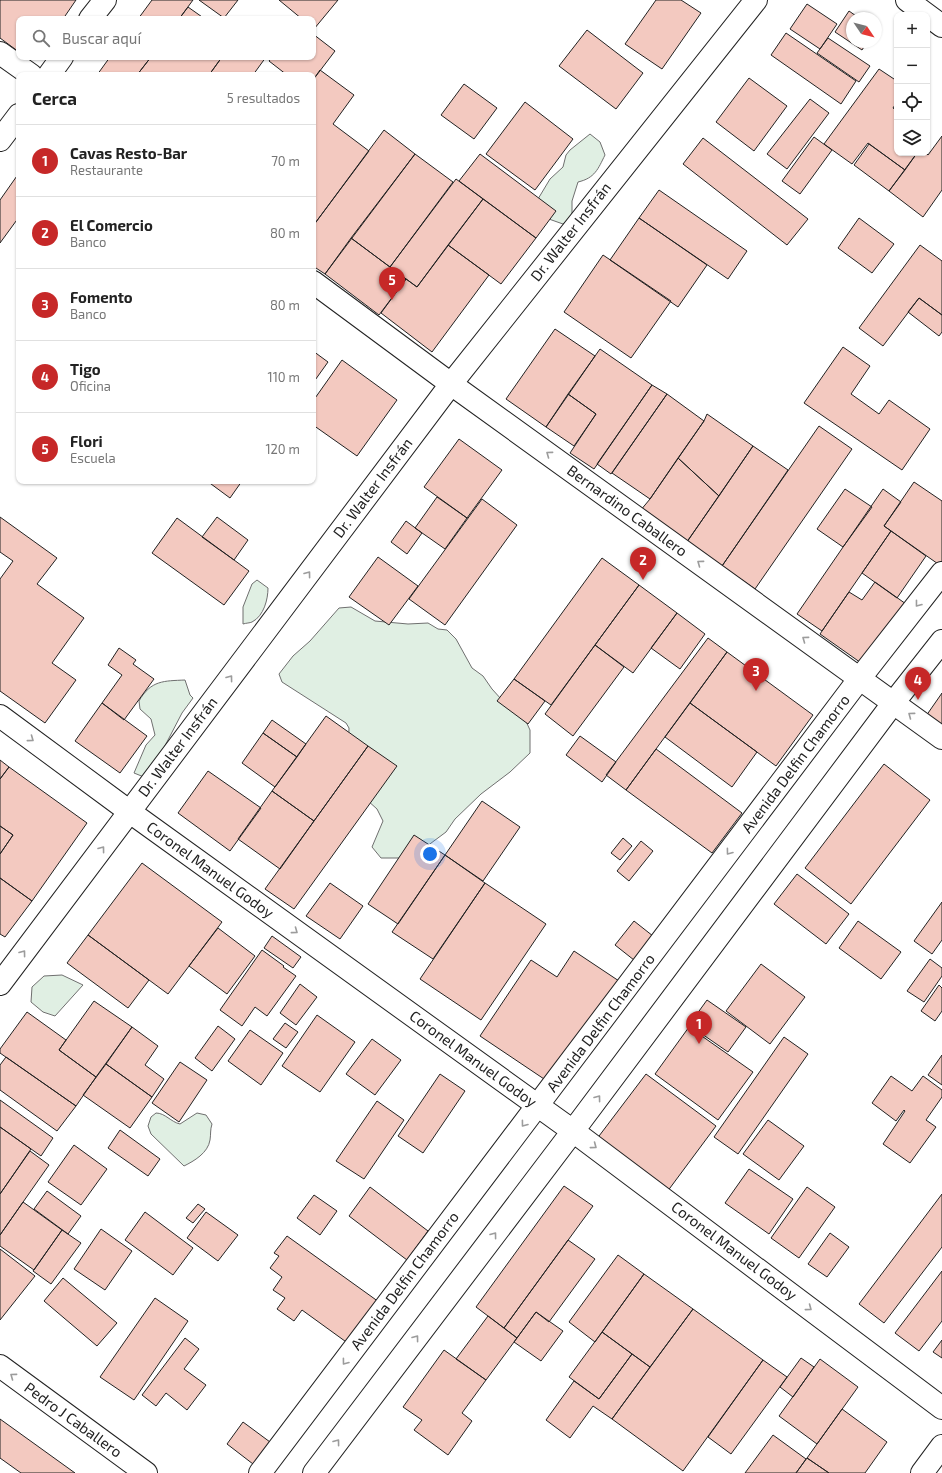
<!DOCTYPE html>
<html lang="es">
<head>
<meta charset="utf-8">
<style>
	:root { --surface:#fff; --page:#f2f2f2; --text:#222; --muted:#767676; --line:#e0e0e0; --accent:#c62828 }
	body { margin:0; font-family:"Exo 2",sans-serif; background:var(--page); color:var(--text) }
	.controls { position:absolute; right:12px; top:12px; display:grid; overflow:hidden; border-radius:8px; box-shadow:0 1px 3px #0004 }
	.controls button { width:36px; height:36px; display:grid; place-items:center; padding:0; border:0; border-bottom:1px solid var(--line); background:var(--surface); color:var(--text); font:20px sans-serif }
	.compass { position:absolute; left:846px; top:12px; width:36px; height:36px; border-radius:50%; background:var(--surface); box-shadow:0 1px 3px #0004; rotate:125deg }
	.you { position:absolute; left:430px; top:854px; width:14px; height:14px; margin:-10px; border:3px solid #fff; border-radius:50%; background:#1a73e8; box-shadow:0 0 0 6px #1a73e833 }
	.badge { display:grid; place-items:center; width:26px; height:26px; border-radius:50%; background:var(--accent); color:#fff; font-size:13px; font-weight:700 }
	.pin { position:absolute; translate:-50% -33px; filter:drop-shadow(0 1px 2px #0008) }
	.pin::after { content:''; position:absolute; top:21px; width:14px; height:12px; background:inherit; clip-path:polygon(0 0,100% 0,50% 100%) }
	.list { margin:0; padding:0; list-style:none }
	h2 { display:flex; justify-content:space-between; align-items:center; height:52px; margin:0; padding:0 16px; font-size:17px }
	h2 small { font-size:13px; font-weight:400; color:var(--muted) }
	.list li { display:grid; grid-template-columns:26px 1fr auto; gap:12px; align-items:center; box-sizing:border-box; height:72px; padding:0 16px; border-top:1px solid var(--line) }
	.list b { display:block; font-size:15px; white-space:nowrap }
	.list p { margin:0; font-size:13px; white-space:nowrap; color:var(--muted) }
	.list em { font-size:13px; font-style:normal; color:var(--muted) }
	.icon { flex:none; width:22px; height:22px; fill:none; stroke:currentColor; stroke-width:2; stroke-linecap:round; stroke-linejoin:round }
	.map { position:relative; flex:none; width:942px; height:1473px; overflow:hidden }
	.search { position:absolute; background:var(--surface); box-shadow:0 1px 3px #0004; left:16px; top:16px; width:300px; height:44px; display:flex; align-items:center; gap:10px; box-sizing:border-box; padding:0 14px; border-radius:8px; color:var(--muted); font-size:15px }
	.panel { position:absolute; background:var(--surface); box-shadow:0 1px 3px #0004; left:16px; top:72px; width:300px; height:412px; border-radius:8px }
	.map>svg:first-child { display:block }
</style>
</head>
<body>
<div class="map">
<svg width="942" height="1473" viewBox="0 0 942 1473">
	<rect width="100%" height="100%" fill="#fff"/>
	<path fill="#e0efe3" stroke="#6f6f6f" d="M590 134 600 142 605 155C598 169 595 178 578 182L572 201V215L563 224 546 218 535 204 550 179 563 167 566 155 570 150Z
		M257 580 268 588C268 599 264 616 252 622 250 623 246 623 243 624V607L252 584Z
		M351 607 375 621 408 624 428 623 438 629 447 630 456 639 472 668 483 676 492 689 502 700 524 717 530 730V753L510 772 481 794 455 819 446 832 411 858H381L372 847 383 821 377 809 347 782 349 728 346 723 282 682 279 674 293 656 310 641 339 608Z
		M185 680 190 695 193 698 182 713 156 763 144 777 134 773 146 745 155 735 151 719 140 709 139 701C151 680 164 681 185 680Z
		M62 975 83 985 55 1016 43 1012 31 1002 32 987 44 976Z
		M156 1113C165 1113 171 1122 180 1124L197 1113 206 1115 212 1124C210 1130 211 1134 210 1140 208 1153 194 1161 184 1166L151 1134 148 1126 151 1117Z"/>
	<path fill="#f3c9c0" stroke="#222" d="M0 0H76L63 19H19V52L0 38Z
		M152 0H193L179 19H138Z
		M199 0H238L224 18Z
		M279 0H338L314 29 313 19H302Z
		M656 0H681L701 13 662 69 625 44Z
		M807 4 837 24 820 49 790 29Z
		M188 7 205 19H179Z
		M849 11 859 18H852V42H867L862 50 835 32Z
		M587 30 643 73 616 109 559 66Z
		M786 33 856 81 841 104 771 55Z
		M313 34 335 51 313 80V75H287L269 61 272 57H313Z
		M828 38 870 66 859 82 817 53Z
		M110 57H151L137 75H97Z
		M151 57H222L209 75H137Z
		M222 57H266L253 75H209Z
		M879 69 897 81V102L893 108 897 111V153H917L905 170 868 143 852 164 824 144Z
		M320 70 354 95 333 124 369 151 313 226V80Z
		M749 78 787 106 754 151 716 122Z
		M464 84 497 108 474 139 441 115Z
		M810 99 829 113 787 169 767 154Z
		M525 102 573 139 535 190 486 154Z
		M384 130 415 154 325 274 313 266V226Z
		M942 136V190L923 217 889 191 917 153H926L928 155Z
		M814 137 832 150 800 194 782 181Z
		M703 138 808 219 787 245 683 164Z
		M869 144 905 170 889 191 854 165Z
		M415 154 453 182 390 267 351 238Z
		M480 154 556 211 536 238 459 181Z
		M19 173V217L0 243V200Z
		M456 179 483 199 417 287 390 267Z
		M659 190 747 251 728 279 639 218Z
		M483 199 536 238 501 284 448 245Z
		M639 218 707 265 678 307 610 260Z
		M859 218 894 244 872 273 838 248Z
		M351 238 406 279 379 315 325 274Z
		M448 245 489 275 432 352 381 313 406 279 417 287Z
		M920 245 942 261V315L919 298 883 346 859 328Z
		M603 255 671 301 631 358 564 312Z
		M919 298 942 315V332L939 336 908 312Z
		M555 329 595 356 546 427 506 399Z
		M843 347 870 366 851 394 879 414 889 400 930 429 902 470 804 403Z
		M600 349 652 385 594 469 570 453 596 414 568 394Z
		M313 351 328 362 313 383Z
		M342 360 397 400 357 456 313 425V401Z
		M652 385 667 394 611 474 597 464Z
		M568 394 596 414 574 446 546 427Z
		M667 394 704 421 650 499 612 473Z
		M707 414 753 446 719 496 678 458 704 421Z
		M819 426 852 449 755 589 722 566Z
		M459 439 502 470 467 518 424 487Z
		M753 446 788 470 722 566 687 542Z
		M678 458 719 496 686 543 640 511 650 499Z
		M207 481H242L230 498Z
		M914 482 942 501V564L941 566 884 526Z
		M845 489 872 507 843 547 817 529Z
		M883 489 901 502 884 526 891 531 822 631 797 614Z
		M437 497 467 518 445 549 415 528Z
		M482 499 517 525 445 625 409 599Z
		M0 517 57 558 37 584 84 618 52 663 76 680 45 723 0 691V579L13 561 0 552Z
		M217 517 248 540 234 560 202 537Z
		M177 518 249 571 224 605 152 553Z
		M406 521 422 533 407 554 391 542Z
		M891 531 926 556 897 598 862 573Z
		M378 557 418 586 389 625 349 597Z
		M602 558 639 585 551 705 514 679Z
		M875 582 906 604 864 665 820 634 849 592 862 600Z
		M639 585 677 613 633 673 595 645Z
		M677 613 705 634 680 669 651 648Z
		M708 638 727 652 626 790 606 775Z
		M595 645 624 667 573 736 545 714Z
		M119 648 136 660 133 664 154 679 124 720 102 703 122 675 108 665Z
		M727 652 813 715 776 766 690 703Z
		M514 679 545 701 528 724 497 701Z
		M942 693V727L926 716Z
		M102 703 147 736 120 773 75 741Z
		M690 703 757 752 732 787 665 737Z
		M326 716 368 746 314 821 272 791Z
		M272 720 306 744 297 757 263 733Z
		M263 733 297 757 275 787 242 763Z
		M580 736 616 762 602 782 566 755Z
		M368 746 397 766 294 909 265 889Z
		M656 749 742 813 712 853 626 790Z
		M0 760 9 767 0 779Z
		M884 764 930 800 851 904 805 868Z
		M9 767 87 823 32 901 0 878V854L13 835 0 826V779Z
		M208 771 261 808 230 851 178 813Z
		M272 791 314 821 280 869 238 839Z
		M482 801 520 827 483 881 445 855Z
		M0 826 13 835 0 854Z
		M414 835 445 855 398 924 368 904Z
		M623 838 632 846 620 860 611 853Z
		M641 841 653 851 629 881 617 871Z
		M445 855 485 883 433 959 392 932Z
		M142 863 222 922 168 994 88 935Z
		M797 874 849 914 826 944 774 904Z
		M0 878 32 901 5 937 0 934Z
		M330 883 363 906 340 939 306 916Z
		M485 883 546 924 481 1020 420 979Z
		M942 902V940L932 954 914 941Z
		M634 921 658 940 639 964 615 945Z
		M858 921 901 952 881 979 839 948Z
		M218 928 255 956 227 994 189 966Z
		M88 935 149 980 128 1008 67 963Z
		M272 936 301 957 293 968 264 948Z
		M262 950 284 966 283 967 296 976 267 1016 255 1007 242 1026 220 1010Z
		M574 951 619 981 550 1083 480 1036 531 960 557 977Z
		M930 959 942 968V976L924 1002 907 991Z
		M761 964 805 997 770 1044 726 1011Z
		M300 984 317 997 296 1025 280 1013Z
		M939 985 942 988V1011L935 1021 921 1011Z
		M707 1000 746 1027 728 1052 689 1025Z
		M94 1001 132 1027 96 1077 59 1050Z
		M27 1012 66 1040 59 1050 96 1077 76 1106 0 1053V1049Z
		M317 1015 355 1042 320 1092 282 1066Z
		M285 1023 298 1032 286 1048 273 1039Z
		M218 1026 235 1039 212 1071 195 1058Z
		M132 1027 158 1046 145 1065 164 1079 152 1097 106 1064Z
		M689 1027 753 1072 718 1120 655 1074Z
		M250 1030 283 1053 261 1085 228 1061Z
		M784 1037 808 1054 738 1154 714 1137Z
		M372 1039 401 1060 375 1095 346 1074Z
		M942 1055V1085L928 1075Z
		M6 1057 76 1106 57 1131 0 1090V1065Z
		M180 1062 207 1080 179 1122 152 1103Z
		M106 1064 152 1097 130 1128 83 1095Z
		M440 1074 465 1091 423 1153 398 1136Z
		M646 1074 716 1126 667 1192 596 1140Z
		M891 1076 912 1091 923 1076 942 1090V1097L926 1120 936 1127 910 1163 883 1144 905 1111 904 1110 896 1121 872 1103Z
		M0 1100 53 1138 41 1156 0 1127Z
		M377 1101 404 1120 364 1179 336 1161Z
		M768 1120 804 1146 779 1180 743 1154Z
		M0 1127 31 1149 0 1194Z
		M120 1130 160 1159 148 1176 108 1148Z
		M74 1145 107 1169 81 1205 48 1182Z
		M30 1151 49 1165 0 1235V1194Z
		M749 1169 793 1199 769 1234 725 1203Z
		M564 1186 593 1206 504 1328 476 1307Z
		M370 1187 428 1231 407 1260 349 1216Z
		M807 1187 835 1207 799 1258 771 1238Z
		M47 1191 81 1216 68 1234 34 1209Z
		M942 1194V1247L884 1323 859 1304Z
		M314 1195 337 1211 320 1235 297 1218Z
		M23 1202 62 1230 34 1270 0 1246V1235Z
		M198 1204 205 1209 193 1223 186 1218Z
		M145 1212 193 1248 173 1275 125 1240Z
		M206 1212 238 1235 218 1261 187 1238Z
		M101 1229 132 1251 105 1290 74 1269Z
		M62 1230 81 1243 51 1284 33 1271Z
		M830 1233 849 1247 827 1277 808 1264Z
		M287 1236 379 1302 349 1344 302 1310 294 1321 277 1309 285 1298 273 1290 282 1277 270 1268 279 1256 274 1253Z
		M568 1240 595 1259 549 1322 536 1312 517 1338 504 1328Z
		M0 1249 35 1276 0 1320Z
		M618 1255 644 1274 595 1342 569 1322Z
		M942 1271V1321L919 1351 895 1333Z
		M644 1274 693 1309 650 1367 602 1332Z
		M63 1278 117 1323 97 1346 44 1301Z
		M155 1298 188 1321 134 1400 100 1377Z
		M693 1309 763 1360 683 1471 612 1419Z
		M536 1312 563 1331 541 1361 514 1342Z
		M488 1316 517 1338 486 1380 456 1359Z
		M602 1332 632 1354 599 1399 569 1377Z
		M185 1338 199 1349 184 1369 206 1385 187 1410 166 1393 156 1406 142 1395Z
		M942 1340V1358L933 1352Z
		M444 1350 486 1380 462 1413 472 1421 448 1455 414 1430 422 1420 403 1407Z
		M632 1354 650 1367 612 1419 593 1406 570 1438 546 1420 574 1381 599 1399Z
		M801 1358 814 1367 793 1397 780 1387Z
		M820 1359 858 1387 817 1444 779 1416Z
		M763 1360 787 1377 731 1454 708 1437Z
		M842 1409 887 1442 865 1473H829L807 1458Z
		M0 1419 75 1473H21L0 1458Z
		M243 1422 270 1442 253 1464 227 1444Z
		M773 1435 806 1459 796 1473H745Z
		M807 1458 829 1473H796Z"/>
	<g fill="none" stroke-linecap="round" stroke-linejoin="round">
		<defs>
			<path id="street" d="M907 0 942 26
				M90 19 105 0
				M49 75 62 57
				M0 140 19 115
				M0 716 130 812 573 1131 942 1408
				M0 984 451 384 756 0
				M0 1366 146 1473
				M260 1473 860 678 942 573
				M314 1473 573 1131 894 702 942 641
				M922 1473 942 1446"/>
			<path id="highway" d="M0 53 31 75
				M313 282 451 384 942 738"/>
		</defs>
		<use href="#street" stroke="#222" stroke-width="24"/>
		<use href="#highway" stroke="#222" stroke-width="24"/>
		<use href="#street" stroke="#fff" stroke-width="22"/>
		<use href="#highway" stroke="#fff" stroke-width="22"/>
	</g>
	<defs><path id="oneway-chevron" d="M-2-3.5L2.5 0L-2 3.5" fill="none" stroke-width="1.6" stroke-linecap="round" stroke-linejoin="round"/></defs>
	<g stroke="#9c9c9c">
		<use href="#oneway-chevron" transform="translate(549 454) rotate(-144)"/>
		<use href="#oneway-chevron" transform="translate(700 563) rotate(-144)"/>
		<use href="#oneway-chevron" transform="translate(308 574) rotate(-53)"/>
		<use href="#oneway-chevron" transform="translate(918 604) rotate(128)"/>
		<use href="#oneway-chevron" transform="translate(805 639) rotate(-144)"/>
		<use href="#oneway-chevron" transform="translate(230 678) rotate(-53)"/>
		<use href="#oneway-chevron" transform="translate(911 715) rotate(-143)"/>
		<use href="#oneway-chevron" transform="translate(31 739) rotate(36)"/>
		<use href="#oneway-chevron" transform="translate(102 849) rotate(-53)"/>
		<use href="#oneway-chevron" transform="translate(729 852) rotate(127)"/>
		<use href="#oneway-chevron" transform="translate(295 931) rotate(36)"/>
		<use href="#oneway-chevron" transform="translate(23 953) rotate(-53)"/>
		<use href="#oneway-chevron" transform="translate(598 1098) rotate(-53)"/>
		<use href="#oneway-chevron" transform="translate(524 1124) rotate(127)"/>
		<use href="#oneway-chevron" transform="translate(594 1146) rotate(37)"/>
		<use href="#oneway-chevron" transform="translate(494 1235) rotate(-53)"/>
		<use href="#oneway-chevron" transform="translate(809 1308) rotate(37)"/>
		<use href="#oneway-chevron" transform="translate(416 1338) rotate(-53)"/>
		<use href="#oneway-chevron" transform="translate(345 1362) rotate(127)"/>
		<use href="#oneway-chevron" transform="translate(13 1376) rotate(-144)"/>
		<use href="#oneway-chevron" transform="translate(337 1442) rotate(-53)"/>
	</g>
	<g text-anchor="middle" stroke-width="3" stroke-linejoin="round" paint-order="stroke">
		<g font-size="15" fill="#222" stroke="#fff">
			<text transform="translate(571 232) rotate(-52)" y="5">Dr. Walter Insfrán</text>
			<text transform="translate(373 488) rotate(-53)" y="5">Dr. Walter Insfrán</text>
			<text transform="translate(627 511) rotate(36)" y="5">Bernardino Caballero</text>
			<text transform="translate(178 747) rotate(-53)" y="5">Dr. Walter Insfrán</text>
			<text transform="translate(796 764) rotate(-53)" y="5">Avenida Delfin Chamorro</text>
			<text transform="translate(210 870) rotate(36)" y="5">Coronel Manuel Godoy</text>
			<text transform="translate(601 1023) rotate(-53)" y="5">Avenida Delfin Chamorro</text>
			<text transform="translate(473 1059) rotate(36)" y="5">Coronel Manuel Godoy</text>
			<text transform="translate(734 1251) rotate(37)" y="5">Coronel Manuel Godoy</text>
			<text transform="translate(405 1281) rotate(-53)" y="5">Avenida Delfin Chamorro</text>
			<text transform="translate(73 1420) rotate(36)" y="5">Pedro J Caballero</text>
		</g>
	</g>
</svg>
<div class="controls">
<button>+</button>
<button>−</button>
<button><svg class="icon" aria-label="locate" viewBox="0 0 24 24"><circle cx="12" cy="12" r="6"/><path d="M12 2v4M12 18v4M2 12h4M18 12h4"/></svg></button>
<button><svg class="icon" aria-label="layers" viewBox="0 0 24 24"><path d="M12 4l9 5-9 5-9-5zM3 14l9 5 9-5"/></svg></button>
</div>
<svg class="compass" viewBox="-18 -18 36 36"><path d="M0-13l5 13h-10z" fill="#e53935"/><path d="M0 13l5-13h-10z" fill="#767676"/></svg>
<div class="you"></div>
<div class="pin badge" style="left:699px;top:1044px">1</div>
<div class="pin badge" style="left:643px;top:580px">2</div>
<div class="pin badge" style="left:756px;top:691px">3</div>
<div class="pin badge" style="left:918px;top:700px">4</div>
<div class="pin badge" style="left:392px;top:300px">5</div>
<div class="search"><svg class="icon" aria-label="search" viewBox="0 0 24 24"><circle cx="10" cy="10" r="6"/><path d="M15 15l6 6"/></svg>Buscar aquí</div>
<section class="panel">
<h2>Cerca<small>5 resultados</small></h2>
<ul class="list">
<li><span class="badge">1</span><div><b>Cavas Resto-Bar</b><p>Restaurante</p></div><em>70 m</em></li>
<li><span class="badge">2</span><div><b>El Comercio</b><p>Banco</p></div><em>80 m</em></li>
<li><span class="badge">3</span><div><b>Fomento</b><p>Banco</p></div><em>80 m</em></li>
<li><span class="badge">4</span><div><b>Tigo</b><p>Oficina</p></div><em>110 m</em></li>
<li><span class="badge">5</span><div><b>Flori</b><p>Escuela</p></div><em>120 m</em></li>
</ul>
</section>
</div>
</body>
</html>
